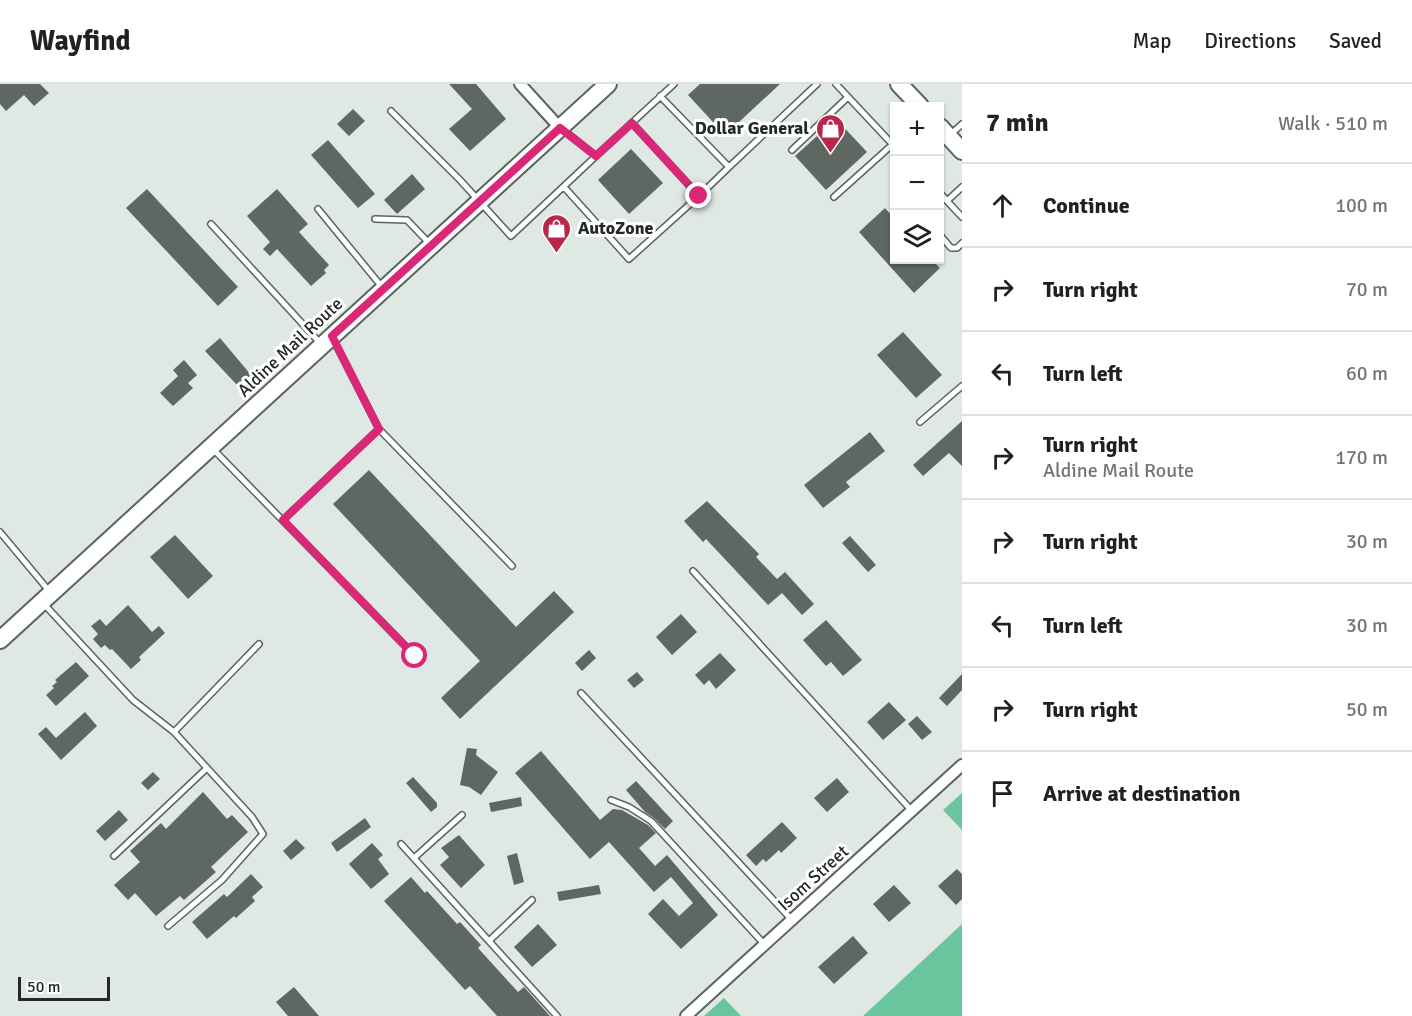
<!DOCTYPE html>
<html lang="en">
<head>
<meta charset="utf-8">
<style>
	:root { --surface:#fff; --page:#f6f6f6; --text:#202124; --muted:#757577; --line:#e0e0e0 }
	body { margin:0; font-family:Signika,sans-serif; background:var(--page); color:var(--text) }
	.controls { position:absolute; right:18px; top:18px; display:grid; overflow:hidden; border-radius:0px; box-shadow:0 2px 4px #0004 }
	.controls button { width:54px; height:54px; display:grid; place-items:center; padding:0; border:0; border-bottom:2px solid var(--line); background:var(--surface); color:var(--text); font:30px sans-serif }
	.scale { position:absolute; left:18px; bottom:15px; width:92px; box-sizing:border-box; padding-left:6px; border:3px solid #242826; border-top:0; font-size:16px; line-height:21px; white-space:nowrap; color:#242826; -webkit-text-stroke:4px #fff; paint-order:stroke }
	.stop { position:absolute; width:18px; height:18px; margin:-14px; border:4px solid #db2777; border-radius:50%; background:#fff }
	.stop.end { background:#db2777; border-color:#fff; box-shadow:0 2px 6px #0008 }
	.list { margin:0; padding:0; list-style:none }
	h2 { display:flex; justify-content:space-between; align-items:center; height:78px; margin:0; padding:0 24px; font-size:26px }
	h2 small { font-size:20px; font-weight:400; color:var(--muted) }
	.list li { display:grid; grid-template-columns:39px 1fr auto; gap:18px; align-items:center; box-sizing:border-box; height:84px; padding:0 24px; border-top:2px solid var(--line) }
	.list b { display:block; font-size:22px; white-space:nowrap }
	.list p { margin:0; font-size:20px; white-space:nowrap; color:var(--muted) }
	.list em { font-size:20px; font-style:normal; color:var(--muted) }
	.icon { flex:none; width:33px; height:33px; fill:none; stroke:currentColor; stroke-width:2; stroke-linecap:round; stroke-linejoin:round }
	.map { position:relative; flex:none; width:962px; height:932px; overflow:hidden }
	header { display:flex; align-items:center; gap:36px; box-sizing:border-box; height:84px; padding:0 30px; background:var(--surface); border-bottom:2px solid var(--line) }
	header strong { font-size:28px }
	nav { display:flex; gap:33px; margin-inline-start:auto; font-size:21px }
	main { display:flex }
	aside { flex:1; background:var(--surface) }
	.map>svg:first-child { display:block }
</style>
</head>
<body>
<header>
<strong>Wayfind</strong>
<nav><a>Map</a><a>Directions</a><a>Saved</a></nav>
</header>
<main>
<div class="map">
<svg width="962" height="932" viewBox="0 0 962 932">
	<rect width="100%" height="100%" fill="#dfe8e3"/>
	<path fill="#69c59d" d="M962 709V746L943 726Z
		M962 840V932H863Z
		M724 914 741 932H704Z"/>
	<path fill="#5e6762" d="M0 0H40L49 9 34 22 24 11 6 27 0 20Z
		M449 0H476L506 35 470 67 449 45 472 25Z
		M700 0H780L725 51 688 11Z
		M353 25 365 37 349 52 337 40Z
		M836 35 867 68 826 106 795 72Z
		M328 56 375 110 358 124 311 71Z
		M631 65 663 99 629 130 598 96Z
		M412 90 425 105 397 130 384 116Z
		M147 105 238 203 218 222 126 124Z
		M277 105 308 140 299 148 329 181 324 186 326 189 311 202 277 165 270 172 263 165 270 158 247 132Z
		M885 124 894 134V176H932L940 184 914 209 859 148Z
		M903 248 942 291 916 314 877 271Z
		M220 254 251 291 238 302 205 267Z
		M184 276 197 291 188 299 193 304 173 322 160 309 178 292 173 286Z
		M962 337V382L949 369 923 392 913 381Z
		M870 348 885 367 846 398 850 403 823 424 804 401Z
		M369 386 516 543 554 507 574 528 460 635 441 614 480 577 333 420Z
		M707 417 759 470 756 473 777 495 785 488 814 520 802 531 782 509 768 521 706 455 703 458 684 437Z
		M175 451 213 492 188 515 150 473Z
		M850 452 876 481 868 488 842 459Z
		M128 521 152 548 159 542 165 549 139 573 141 576 131 585 112 565 110 566 105 561 101 564 93 555 98 550 91 542 100 535 106 542Z
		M681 530 697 548 672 571 656 553Z
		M826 536 862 576 843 592 831 578 826 582 803 556Z
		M589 566 596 574 582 587 575 579Z
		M720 569 736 586 716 605 709 596 704 601 695 591Z
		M76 578 89 592 56 622 46 611 54 604 52 602 57 598 55 596Z
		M637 588 644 596 634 604 627 596Z
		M962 590V606L947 622 939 614Z
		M889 618 906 636 883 656 867 638Z
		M85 628 97 642 61 676 38 650 46 643 56 654Z
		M917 632 932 648 922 656 908 640Z
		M467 664 477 665 476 671 498 688 481 711 469 703 460 701Z
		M541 667 600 736 613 725 622 726 648 741 656 749 639 764 655 782 667 771 718 831 681 865 648 830 663 815 679 832 693 819 671 793 654 808 609 758 590 775 515 689Z
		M153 688 160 695 148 706 141 699Z
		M413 693 437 719V723L431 728 406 699Z
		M837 694 849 708 827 728 814 714Z
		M636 697 673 737 665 745 654 734 645 728 626 706Z
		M203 708 227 735 232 731 248 748 211 783 216 788 184 816 180 812 156 832 135 809 128 816 114 801 140 778 130 767 161 739 166 745Z
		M521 713 522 722 491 728 489 719Z
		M119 726 128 736 105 757 96 747Z
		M365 734 371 743 337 768 331 759Z
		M782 738 797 754 781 769 779 766 766 778 763 775 756 782 746 771Z
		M459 751 485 781 461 804 440 781 449 773 441 764Z
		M296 755 305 764 291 776 283 767Z
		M372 759 383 771 378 775 389 790 371 805 349 780Z
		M517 769 524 798 514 801 507 772Z
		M957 785 962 790V815L956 821 938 802Z
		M251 790 263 803 252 813 255 817 236 834 234 832 207 855 192 838 224 810 227 813Z
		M411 793 425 809 427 807 457 840 460 838 481 861 478 864 518 908 524 903 550 932H497L470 902 465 906 384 817Z
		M599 801 601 810 559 817 557 808Z
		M894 801 911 819 889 838 873 820Z
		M538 840 557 861 532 883 514 863Z
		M853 852 868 869 834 900 818 883Z
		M294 903 319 932H288L276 918Z"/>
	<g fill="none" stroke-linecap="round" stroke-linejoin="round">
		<defs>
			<path id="lane" d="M836 0 894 62
				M660 12 729 83 817 0
				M391 27 460 96 511 152 596 72
				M632 39 699 112 729 83
				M562 45 596 72 674 0
				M950 51 962 40
				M792 66 848 13
				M564 103 629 175 699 112
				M940 109 947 117 962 103
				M834 113 893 60
				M947 117 962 133
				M318 125 382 203
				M375 135 407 136 430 160
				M211 140 321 260
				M940 151 951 164H957L962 159
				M333 255 379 345 512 482
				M920 338 962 302
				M212 364 415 572
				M283 436 379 345
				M0 448 50 508
				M693 487 912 727
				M43 519 133 616 174 648 252 733 263 750 222 796 168 842
				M581 609 792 836
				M174 648 259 560
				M611 716 629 723 651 737 765 861
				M401 760 557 932
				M114 772 207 684
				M414 774 462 731
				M489 857 532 816"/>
			<path id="street" d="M520 0 560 44
				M686 932 962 681"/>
			<path id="secondary" d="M899 0 920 22
				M940 43 962 67
				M0 556 608 0"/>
		</defs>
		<use href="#lane" stroke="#5a635e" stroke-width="8"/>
		<use href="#street" stroke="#5a635e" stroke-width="14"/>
		<use href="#secondary" stroke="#5a635e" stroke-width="20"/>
		<use href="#lane" stroke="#fff" stroke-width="5"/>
		<use href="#street" stroke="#fff" stroke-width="10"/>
		<use href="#secondary" stroke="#fff" stroke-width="16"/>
	</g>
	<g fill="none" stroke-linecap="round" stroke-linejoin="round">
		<path stroke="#db2777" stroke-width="8" d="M415 572 283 436 379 345 332 252 560 44 596 72 632 39 699 112"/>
	</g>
	<defs>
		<symbol id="shop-pin" viewBox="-11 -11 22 30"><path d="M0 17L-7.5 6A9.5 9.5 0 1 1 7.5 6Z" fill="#b92849" stroke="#fff"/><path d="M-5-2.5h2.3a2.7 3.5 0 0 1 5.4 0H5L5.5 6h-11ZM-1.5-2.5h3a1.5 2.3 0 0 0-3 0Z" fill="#fff"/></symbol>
	</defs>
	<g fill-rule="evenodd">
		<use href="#shop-pin" x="814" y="28" width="33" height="45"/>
		<use href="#shop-pin" x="540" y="128" width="33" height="45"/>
	</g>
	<g text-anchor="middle" stroke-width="6" stroke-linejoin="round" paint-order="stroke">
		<g font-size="18" font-weight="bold" fill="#242826" stroke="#fff" text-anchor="end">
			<text x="809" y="50">Dollar General</text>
			<text x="578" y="150" text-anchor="start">AutoZone</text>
		</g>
		<g font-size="18" fill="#242826" stroke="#fff">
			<text transform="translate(290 263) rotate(-43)" y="6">Aldine Mail Route</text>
			<text transform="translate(813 794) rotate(-42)" y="6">Isom Street</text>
		</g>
	</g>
</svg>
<div class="controls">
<button>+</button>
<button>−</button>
<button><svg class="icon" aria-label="layers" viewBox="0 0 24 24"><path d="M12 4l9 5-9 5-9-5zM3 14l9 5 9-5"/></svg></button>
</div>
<div class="scale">50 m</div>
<div class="stop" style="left:415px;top:572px"></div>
<div class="stop end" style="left:699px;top:112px"></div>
</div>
<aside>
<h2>7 min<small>Walk · 510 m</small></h2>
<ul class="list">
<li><svg class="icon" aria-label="ahead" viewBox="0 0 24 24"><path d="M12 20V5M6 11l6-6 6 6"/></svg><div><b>Continue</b></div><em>100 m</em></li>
<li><svg class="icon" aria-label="right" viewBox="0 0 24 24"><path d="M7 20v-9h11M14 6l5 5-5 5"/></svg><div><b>Turn right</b></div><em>70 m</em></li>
<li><svg class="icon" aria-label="left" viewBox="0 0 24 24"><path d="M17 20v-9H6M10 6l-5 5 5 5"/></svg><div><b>Turn left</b></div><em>60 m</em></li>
<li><svg class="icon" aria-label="right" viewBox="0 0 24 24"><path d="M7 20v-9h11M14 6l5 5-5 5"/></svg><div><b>Turn right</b><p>Aldine Mail Route</p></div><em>170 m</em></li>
<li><svg class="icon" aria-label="right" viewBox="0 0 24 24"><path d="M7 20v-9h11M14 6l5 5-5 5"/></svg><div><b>Turn right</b></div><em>30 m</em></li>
<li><svg class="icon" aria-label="left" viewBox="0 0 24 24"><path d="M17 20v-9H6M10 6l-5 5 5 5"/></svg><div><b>Turn left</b></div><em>30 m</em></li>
<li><svg class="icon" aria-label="right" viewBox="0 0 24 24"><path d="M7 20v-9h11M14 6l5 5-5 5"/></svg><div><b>Turn right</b></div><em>50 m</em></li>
<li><svg class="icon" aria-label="arrive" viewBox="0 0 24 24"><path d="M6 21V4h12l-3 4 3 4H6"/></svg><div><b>Arrive at destination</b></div></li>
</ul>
</aside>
</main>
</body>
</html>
